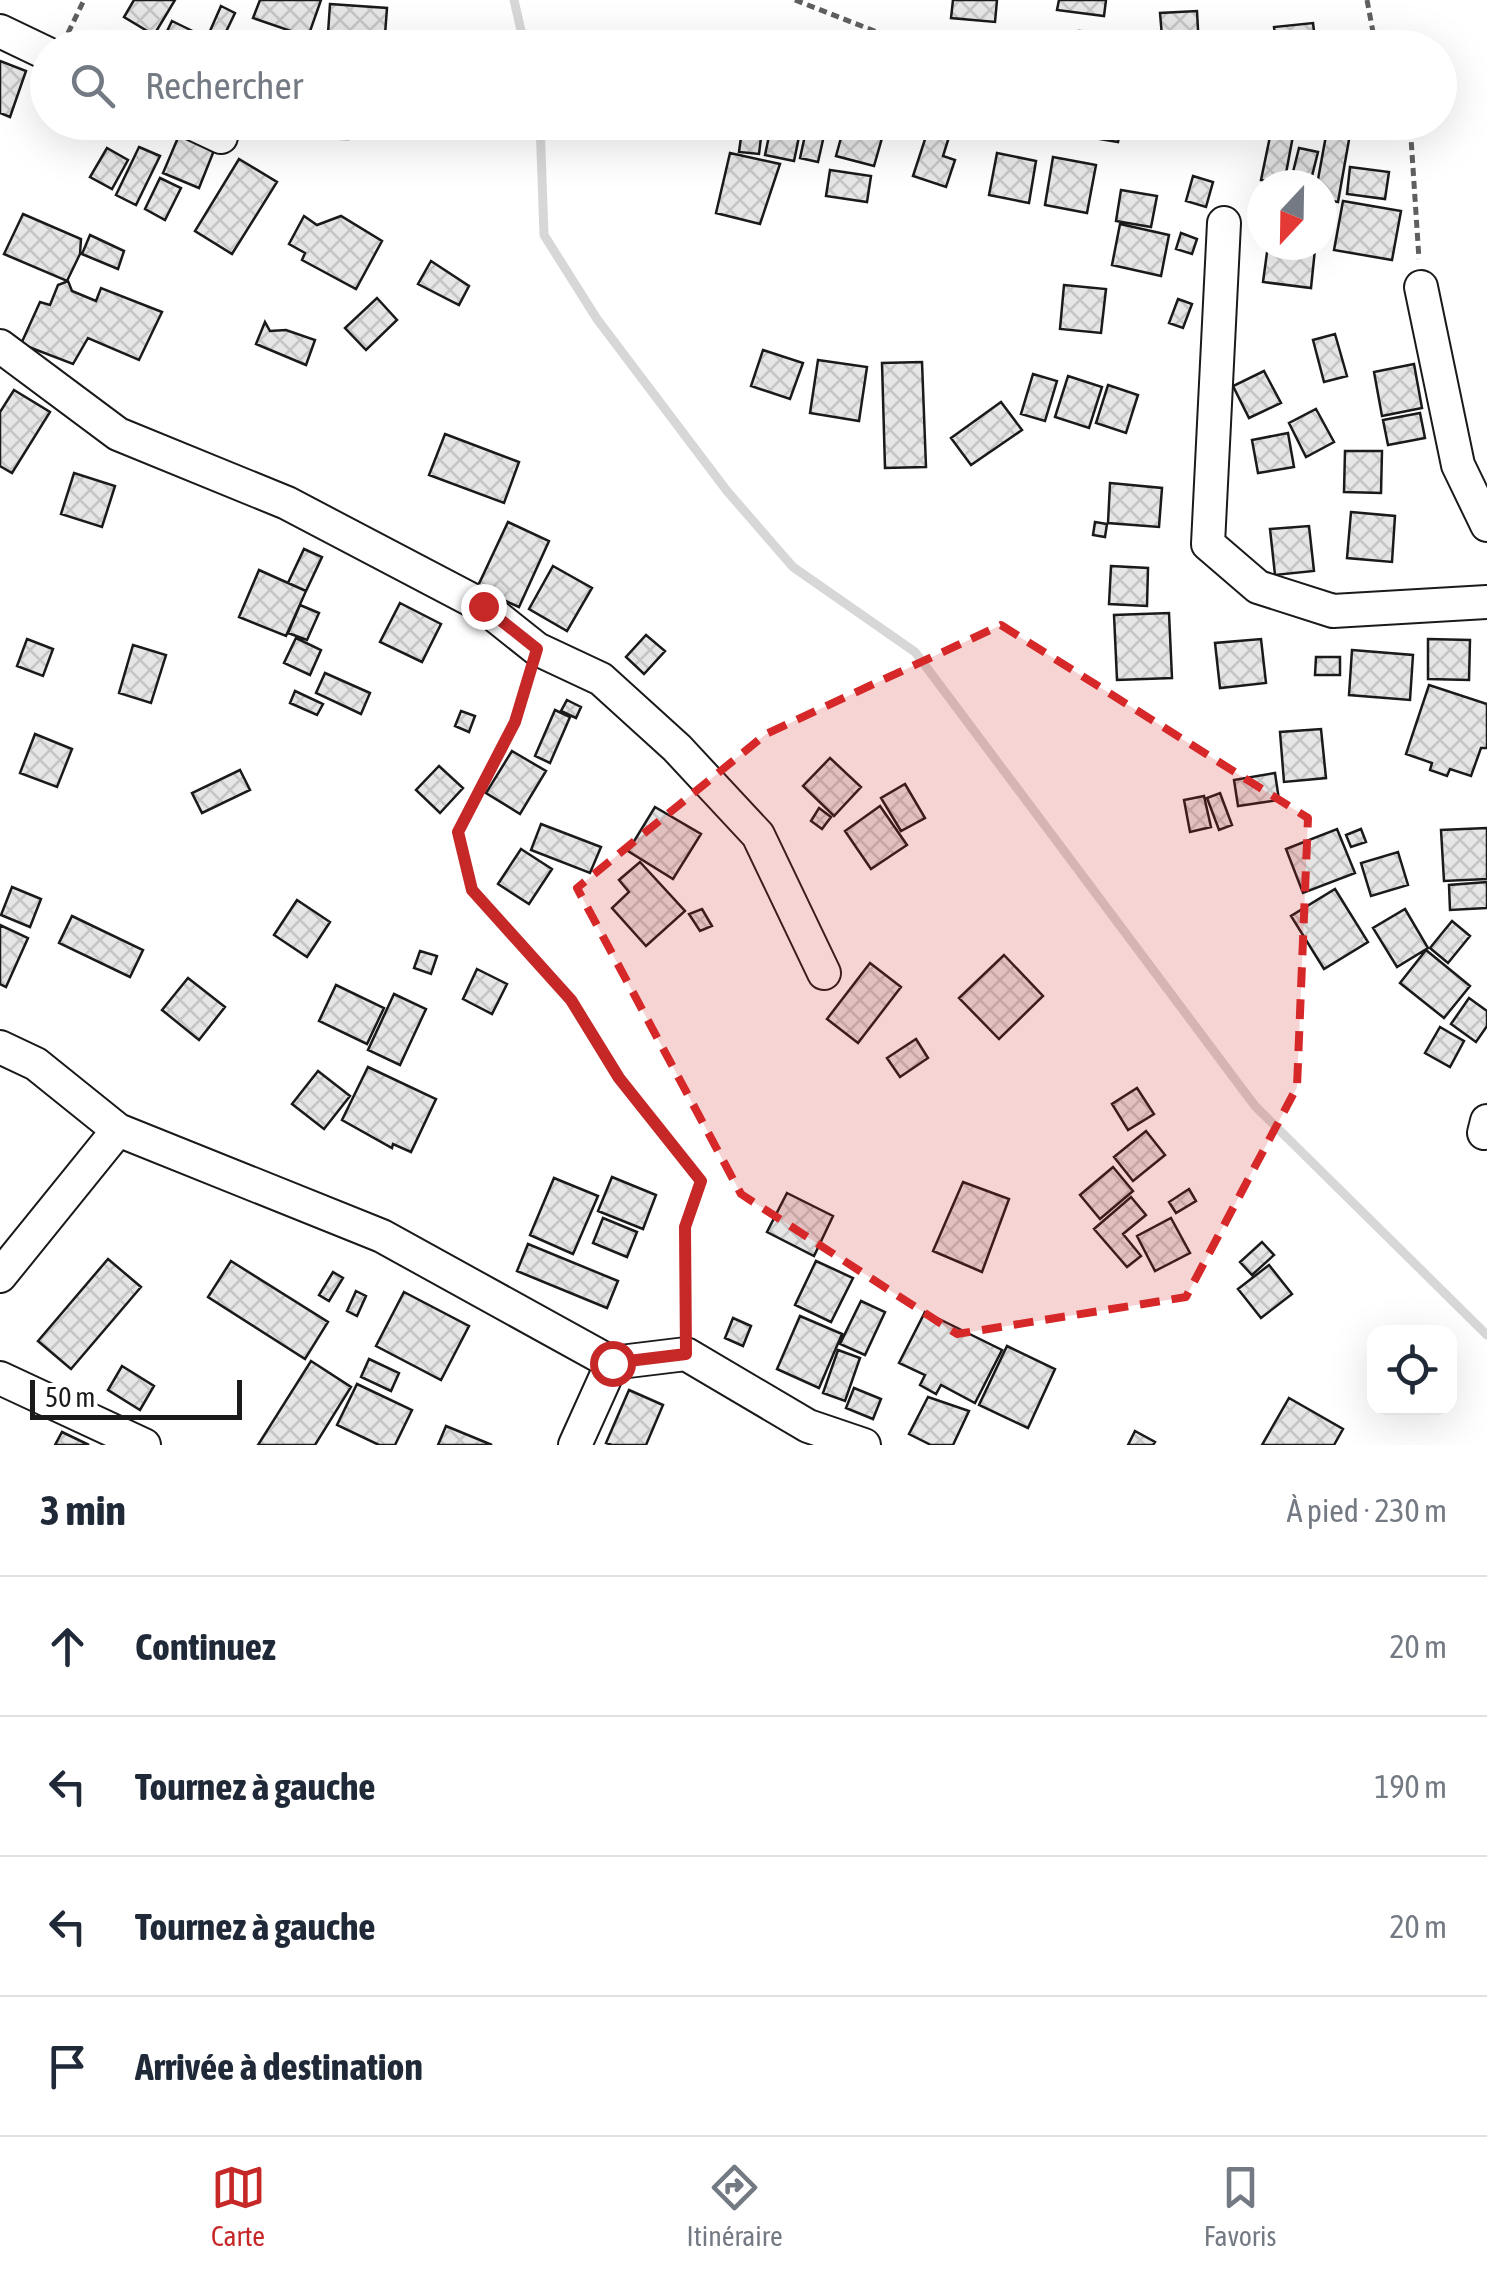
<!DOCTYPE html>
<html lang="fr">
<head>
<meta charset="utf-8">
<style>
	:root { --surface:#fff; --page:#f2f2f3; --text:#1f2937; --muted:#747a83; --line:#e0e1e3; --accent:#c62828 }
	body { margin:0; font-family:"Asap Condensed",sans-serif; background:var(--page); color:var(--text) }
	.controls { position:absolute; right:30px; bottom:30px; display:grid; overflow:hidden; border-radius:20px; box-shadow:0 10px 40px #0002 }
	.controls button { width:90px; height:90px; display:grid; place-items:center; padding:0; border:0; border-bottom:2px solid var(--line); background:var(--surface); color:var(--text); font:50px sans-serif }
	.compass { position:absolute; left:1247px; top:170px; width:90px; height:90px; border-radius:50%; background:var(--surface); box-shadow:0 10px 40px #0002; rotate:202deg }
	.scale { position:absolute; left:30px; bottom:25px; width:212px; box-sizing:border-box; padding-left:10px; border:5px solid #1a1a1a; border-top:0; font-size:28px; line-height:35px; white-space:nowrap; color:#1a1a1a; -webkit-text-stroke:8px #fff; paint-order:stroke }
	.stop { position:absolute; width:30px; height:30px; margin:-22px; border:8px solid #c62828; border-radius:50%; background:#fff }
	.stop.end { background:#c62828; border-color:#fff; box-shadow:0 2px 10px #0008 }
	.list { margin:0; padding:0; list-style:none }
	h2 { display:flex; justify-content:space-between; align-items:center; height:130px; margin:0; padding:0 40px; font-size:42px }
	h2 small { font-size:32px; font-weight:400; color:var(--muted) }
	.list li { display:grid; grid-template-columns:65px 1fr auto; gap:30px; align-items:center; box-sizing:border-box; height:140px; padding:0 40px; border-top:2px solid var(--line) }
	.list b { display:block; font-size:38px; white-space:nowrap }
	.list em { font-size:32px; font-style:normal; color:var(--muted) }
	.icon { flex:none; width:55px; height:55px; fill:none; stroke:currentColor; stroke-width:2; stroke-linecap:round; stroke-linejoin:round }
	.map { position:relative; flex:none; width:1487px; height:1445px; overflow:hidden }
	.search { position:absolute; background:var(--surface); box-shadow:0 10px 40px #0002; left:30px; right:30px; top:30px; height:110px; display:flex; align-items:center; gap:25px; box-sizing:border-box; padding:0 35px; border-radius:55px; color:var(--muted); font-size:38px }
	.sheet { height:690px; background:var(--surface) }
	nav { display:flex; justify-content:space-around; align-items:center; box-sizing:border-box; height:140px; border-top:2px solid var(--line); background:var(--surface); font-size:28px; color:var(--muted) }
	nav a { display:grid; justify-items:center; gap:5px }
	nav .on { color:var(--accent) }
	.map>svg:first-child { display:block }
</style>
</head>
<body>
<div class="map">
<svg width="1487" height="1445" viewBox="0 0 1487 1445">
	<defs>
		<pattern id="building-cross-hatch" width="8" height="8" patternUnits="userSpaceOnUse" patternTransform="scale(2.5)"><rect width="8" height="8" fill="#e6e6e6"/><path d="M0 0l8 8M0 8l8-8" fill="none" stroke="#c5c5c5"/></pattern>
	</defs>
	<rect width="100%" height="100%" fill="#fff"/>
	<g fill="none" stroke-linecap="round" stroke-linejoin="round">
		<path stroke="#d7d7d7" stroke-width="9" d="M514 0 525 48
			M540 122 544 235 597 319 727 491 793 567 915 652 1255 1106 1487 1335"/>
	</g>
	<path fill="url(#building-cross-hatch)" stroke="#1a1a1a" stroke-width="2.5" d="M134 0H175L154 35 124 17Z
		M260 0H321L308 37 253 18Z
		M953 0H997L995 22 951 18Z
		M1059 0H1106L1104 16 1057 10Z
		M330 4 387 8 384 48H327Z
		M221 6 235 13 223 38 210 31Z
		M1197 11 1199 48H1163L1160 13Z
		M172 21 209 39 205 48H159Z
		M1313 23 1316 48H1277L1274 27Z
		M1079 31 1101 33 1099 48H1077Z
		M0 61 26 71 10 117 0 113Z
		M304 122H349L348 139 304 138Z
		M743 122H763L759 154 739 152Z
		M772 122H802L794 161 765 155Z
		M808 122H827L818 162 800 158Z
		M1060 122H1122L1118 142 1058 132Z
		M1273 122 1295 125 1284 184 1261 180Z
		M844 127 882 138 874 166 836 156Z
		M928 130 949 137 943 156 955 160 946 187 913 176Z
		M1327 130 1350 134 1338 202 1322 199V185H1317Z
		M180 133 215 148 199 188 163 173Z
		M139 147 160 156 136 205 116 195Z
		M107 148 128 160 112 189 90 177Z
		M1299 148 1318 152 1311 180 1292 176Z
		M730 153 780 164 760 224 716 213Z
		M997 153 1036 161 1029 203 989 195Z
		M1053 157 1096 165 1087 213 1045 205Z
		M239 159 277 182 232 254 195 231Z
		M1350 167 1389 172 1385 199 1347 194Z
		M830 170 871 176 867 202 826 196Z
		M1193 176 1213 182 1206 207 1186 201Z
		M160 178 181 188 165 220 145 209Z
		M1121 190 1157 196 1151 227 1116 221Z
		M1343 201 1401 211 1392 260 1334 250Z
		M23 214 81 239 80 254 67 281 4 254Z
		M304 216 317 225 341 216 382 241 356 289 302 260 305 253 289 244Z
		M1120 224 1169 235 1161 276 1112 265Z
		M1181 233 1197 239 1192 254 1176 249Z
		M90 235 124 251 118 269 82 254Z
		M1268 245 1315 249 1311 288 1263 282Z
		M431 261 469 286 459 305 418 284Z
		M68 281 72 291 96 301 101 288 162 312 139 360 88 338 73 364 21 344 40 302 50 305 58 285Z
		M1064 285 1106 289 1101 333 1060 329Z
		M377 298 397 320 366 350 345 328Z
		M1178 299 1192 304 1183 328 1169 323Z
		M265 322 270 331 286 330 315 340 306 365 256 344Z
		M1335 334 1347 376 1324 382 1313 340Z
		M763 350 803 363 790 399 751 386Z
		M818 360 867 367 859 421 810 413Z
		M922 362 926 467 885 468 882 363Z
		M1414 364 1422 408 1382 416 1374 372Z
		M1264 371 1281 403 1249 418 1233 386Z
		M1033 374 1057 381 1045 421 1021 414Z
		M1068 376 1102 387 1089 428 1055 417Z
		M1108 385 1138 395 1126 433 1096 423Z
		M14 390 50 412 12 473 0 466V412Z
		M1001 402 1022 430 971 465 951 438Z
		M1316 409 1334 442 1306 457 1289 423Z
		M1420 413 1425 438 1388 445 1383 420Z
		M1288 433 1294 467 1258 473 1252 440Z
		M445 434 519 462 504 503 429 475Z
		M1345 451H1382L1381 493 1344 492Z
		M74 473 115 486 102 527 61 514Z
		M1110 483 1162 488 1159 527 1108 523Z
		M1351 512 1395 516 1392 562 1347 558Z
		M508 522 549 541 519 607 477 588Z
		M1095 522 1107 524 1105 537 1093 535Z
		M1309 526 1314 571 1275 575 1270 529Z
		M304 549 322 557 306 591 288 583Z
		M553 566 592 588 567 631 529 609Z
		M1111 566 1148 568 1147 606 1109 604Z
		M259 570 306 591 286 636 239 617Z
		M400 603 441 624 422 662 380 642Z
		M300 605 319 613 307 640 288 633Z
		M1169 613 1172 678 1117 680 1114 615Z
		M646 635 665 651 644 674 626 657Z
		M296 638 321 650 310 675 284 663Z
		M27 639 53 649 43 676 17 666Z
		M1261 639 1266 683 1220 688 1215 643Z
		M1428 639 1470 640 1469 680 1428 679Z
		M133 645 166 655 151 703 119 693Z
		M1352 650 1413 655 1410 700 1349 695Z
		M1316 657H1340V675H1315Z
		M325 673 370 693 361 714 316 693Z
		M1429 685 1487 704V748H1481L1471 776 1450 769 1447 776 1430 770 1432 763 1406 754Z
		M295 691 323 704 317 715 290 703Z
		M567 700 581 707 576 718 561 711Z
		M555 710 570 717 550 763 535 756Z
		M461 711 475 716 469 732 455 726Z
		M1321 729 1326 778 1284 782 1280 732Z
		M35 734 72 749 57 787 20 773Z
		M512 751 546 771 520 814 486 793Z
		M830 758 861 787 834 816 803 786Z
		M439 766 463 788 440 813 416 790Z
		M240 770 250 790 202 813 192 793Z
		M1275 773 1279 800 1238 806 1234 780Z
		M905 784 925 818 901 831 881 798Z
		M1220 793 1232 825 1219 830 1207 798Z
		M1204 796 1211 827 1190 832 1184 800Z
		M880 806 907 845 871 869 845 831Z
		M655 807 701 834 673 879 628 851Z
		M819 808 831 817 822 829 811 821Z
		M541 824 601 847 590 873 531 850Z
		M1487 828V879L1444 881 1441 830Z
		M1337 829 1355 873 1303 893 1286 849Z
		M1361 829 1366 842 1351 847 1346 835Z
		M521 849 552 869 529 904 498 884Z
		M1398 852 1408 885 1371 896 1361 863Z
		M640 862 685 911 646 946 612 908 629 892 619 880Z
		M1487 882V908L1450 910 1449 885Z
		M12 887 41 899 30 927 1 915Z
		M1335 889 1368 942 1324 969 1291 916Z
		M297 900 330 922 307 957 274 935Z
		M702 909 712 926 700 931 689 914Z
		M1405 909 1428 948 1397 967 1373 928Z
		M72 916 143 950 130 977 59 943Z
		M1452 921 1470 936 1448 963 1430 948Z
		M0 925 28 938 6 987 0 984Z
		M1426 950 1470 986 1444 1018 1400 983Z
		M420 951 437 956 431 974 414 968Z
		M1004 955 1043 996 999 1039 959 998Z
		M870 963 901 987 858 1043 827 1019Z
		M477 969 507 984 492 1014 463 999Z
		M188 978 225 1007 199 1040 162 1010Z
		M336 985 384 1008 367 1044 319 1021Z
		M394 994 426 1009 400 1065 368 1050Z
		M1469 998 1487 1011V1026L1476 1042 1451 1024Z
		M1440 1027 1464 1041 1450 1067 1425 1053Z
		M916 1039 928 1058 900 1077 887 1058Z
		M368 1067 436 1099 411 1152 393 1144 392 1148 342 1120Z
		M318 1071 350 1096 324 1129 292 1104Z
		M1137 1088 1154 1114 1128 1130 1112 1104Z
		M1146 1131 1165 1155 1133 1181 1114 1157Z
		M1113 1167 1133 1191 1100 1219 1080 1195Z
		M612 1177 656 1195 643 1229 598 1211Z
		M554 1178 598 1196 573 1254 530 1235Z
		M963 1182 1009 1199 982 1272 933 1251Z
		M1189 1189 1196 1201 1176 1213 1169 1202Z
		M787 1193 833 1216 814 1256 767 1232Z
		M1131 1197 1146 1215 1123 1234 1141 1256 1127 1267 1094 1229Z
		M603 1218 637 1232 627 1257 593 1243Z
		M1171 1218 1190 1253 1155 1271 1137 1236Z
		M1262 1242 1274 1255 1252 1275 1240 1262Z
		M528 1244 618 1281 607 1308 517 1271Z
		M108 1259 141 1287 71 1369 38 1341Z
		M231 1261 328 1322 305 1359 208 1297Z
		M816 1261 853 1278 831 1322 795 1305Z
		M1269 1265 1292 1294 1261 1318 1238 1289Z
		M333 1272 343 1278 329 1301 319 1295Z
		M356 1291 366 1296 357 1316 347 1311Z
		M404 1292 469 1326 441 1380 376 1346Z
		M861 1301 885 1312 865 1355 840 1344Z
		M925 1312 1002 1350 975 1403 941 1385 936 1394 920 1385 925 1375 899 1363Z
		M800 1316 842 1334 819 1388 777 1369Z
		M733 1318 751 1326 743 1346 725 1338Z
		M1007 1346 1055 1369 1028 1428 979 1405Z
		M838 1350 860 1358 845 1401 823 1393Z
		M369 1359 399 1373 391 1391 361 1377Z
		M311 1361 351 1387 315 1445H258Z
		M122 1366 154 1386 140 1410 108 1390Z
		M357 1384 412 1410 395 1445H379L337 1425Z
		M854 1388 881 1399 873 1419 846 1408Z
		M629 1390 663 1405 646 1445H612L606 1443Z
		M928 1397 969 1411 953 1445H931L909 1434Z
		M1289 1398 1343 1429 1334 1445H1262Z
		M446 1426 492 1445H438Z
		M1135 1431 1155 1442 1153 1445H1128Z
		M62 1432 89 1445H55Z"/>
	<g fill="none" stroke-linecap="round" stroke-linejoin="round">
		<defs>
			<path id="minor" d="M0 31 48 54
				M189 122 221 137
				M1224 223 1208 544 1258 587 1333 611 1487 602
				M1421 287 1458 465 1487 525
				M0 346 118 434 287 503 483 606 537 649 601 679 677 748 758 835 824 973
				M0 1047 36 1064 118 1130 382 1236 612 1363 575 1445
				M1484 1133 1487 1121
				M0 1276 118 1130
				M612 1363 686 1354 808 1426 864 1445
				M0 1378 144 1445"/>
		</defs>
		<use href="#minor" stroke="#1a1a1a" stroke-width="36"/>
		<path stroke="#5f5f5f" stroke-width="5" stroke-dasharray="8 5" stroke-linecap="butt" d="M795 0 918 48
			M1367 0 1376 48
			M68 33 84 0
			M1396 122 1411 138 1419 259
			M528 678 515 722 457 832 472 890 571 1000 619 1078 701 1181 685 1227 686 1326"/>
		<use href="#minor" stroke="#fff" stroke-width="32"/>
	</g>
	<g fill="none" stroke-linecap="round" stroke-linejoin="round">
		<path stroke="#c62828" stroke-width="12" d="M483 606 537 649 515 722 458 832 472 890 571 1000 619 1078 701 1181 685 1227 686 1354 612 1363"/>
	</g>
	<path fill="#d62828" fill-opacity="0.2" stroke="#d62828" stroke-width="8" stroke-dasharray="20 12" stroke-linejoin="round" d="M1001 625 1308 818 1297 1087 1186 1297 957 1334 741 1194 577 888 766 734Z"/>
</svg>
<div class="controls">
<button><svg class="icon" aria-label="locate" viewBox="0 0 24 24"><circle cx="12" cy="12" r="6"/><path d="M12 2v4M12 18v4M2 12h4M18 12h4"/></svg></button>
</div>
<svg class="compass" viewBox="-18 -18 36 36"><path d="M0-13l5 13h-10z" fill="#e53935"/><path d="M0 13l5-13h-10z" fill="#747a83"/></svg>
<div class="scale">50 m</div>
<div class="stop" style="left:612px;top:1363px"></div>
<div class="stop end" style="left:483px;top:606px"></div>
<div class="search"><svg class="icon" aria-label="search" viewBox="0 0 24 24"><circle cx="10" cy="10" r="6"/><path d="M15 15l6 6"/></svg>Rechercher</div>
</div>
<section class="sheet">
<h2>3 min<small>À pied · 230 m</small></h2>
<ul class="list">
<li><svg class="icon" aria-label="ahead" viewBox="0 0 24 24"><path d="M12 20V5M6 11l6-6 6 6"/></svg><div><b>Continuez</b></div><em>20 m</em></li>
<li><svg class="icon" aria-label="left" viewBox="0 0 24 24"><path d="M17 20v-9H6M10 6l-5 5 5 5"/></svg><div><b>Tournez à gauche</b></div><em>190 m</em></li>
<li><svg class="icon" aria-label="left" viewBox="0 0 24 24"><path d="M17 20v-9H6M10 6l-5 5 5 5"/></svg><div><b>Tournez à gauche</b></div><em>20 m</em></li>
<li><svg class="icon" aria-label="arrive" viewBox="0 0 24 24"><path d="M6 21V4h12l-3 4 3 4H6"/></svg><div><b>Arrivée à destination</b></div></li>
</ul>
</section>
<nav>
<a class="on"><svg class="icon" aria-label="map" viewBox="0 0 24 24"><path d="M3 6l6-2 6 2 6-2v14l-6 2-6-2-6 2zM9 4v14M15 6v14"/></svg>Carte</a>
<a><svg class="icon" aria-label="directions" viewBox="0 0 24 24"><path d="M12 3l9 9-9 9-9-9zM9 14v-3h6M13 9l2 2-2 2"/></svg>Itinéraire</a>
<a><svg class="icon" aria-label="saved" viewBox="0 0 24 24"><path d="M7 4h10v16l-5-4-5 4z"/></svg>Favoris</a>
</nav>
</body>
</html>
